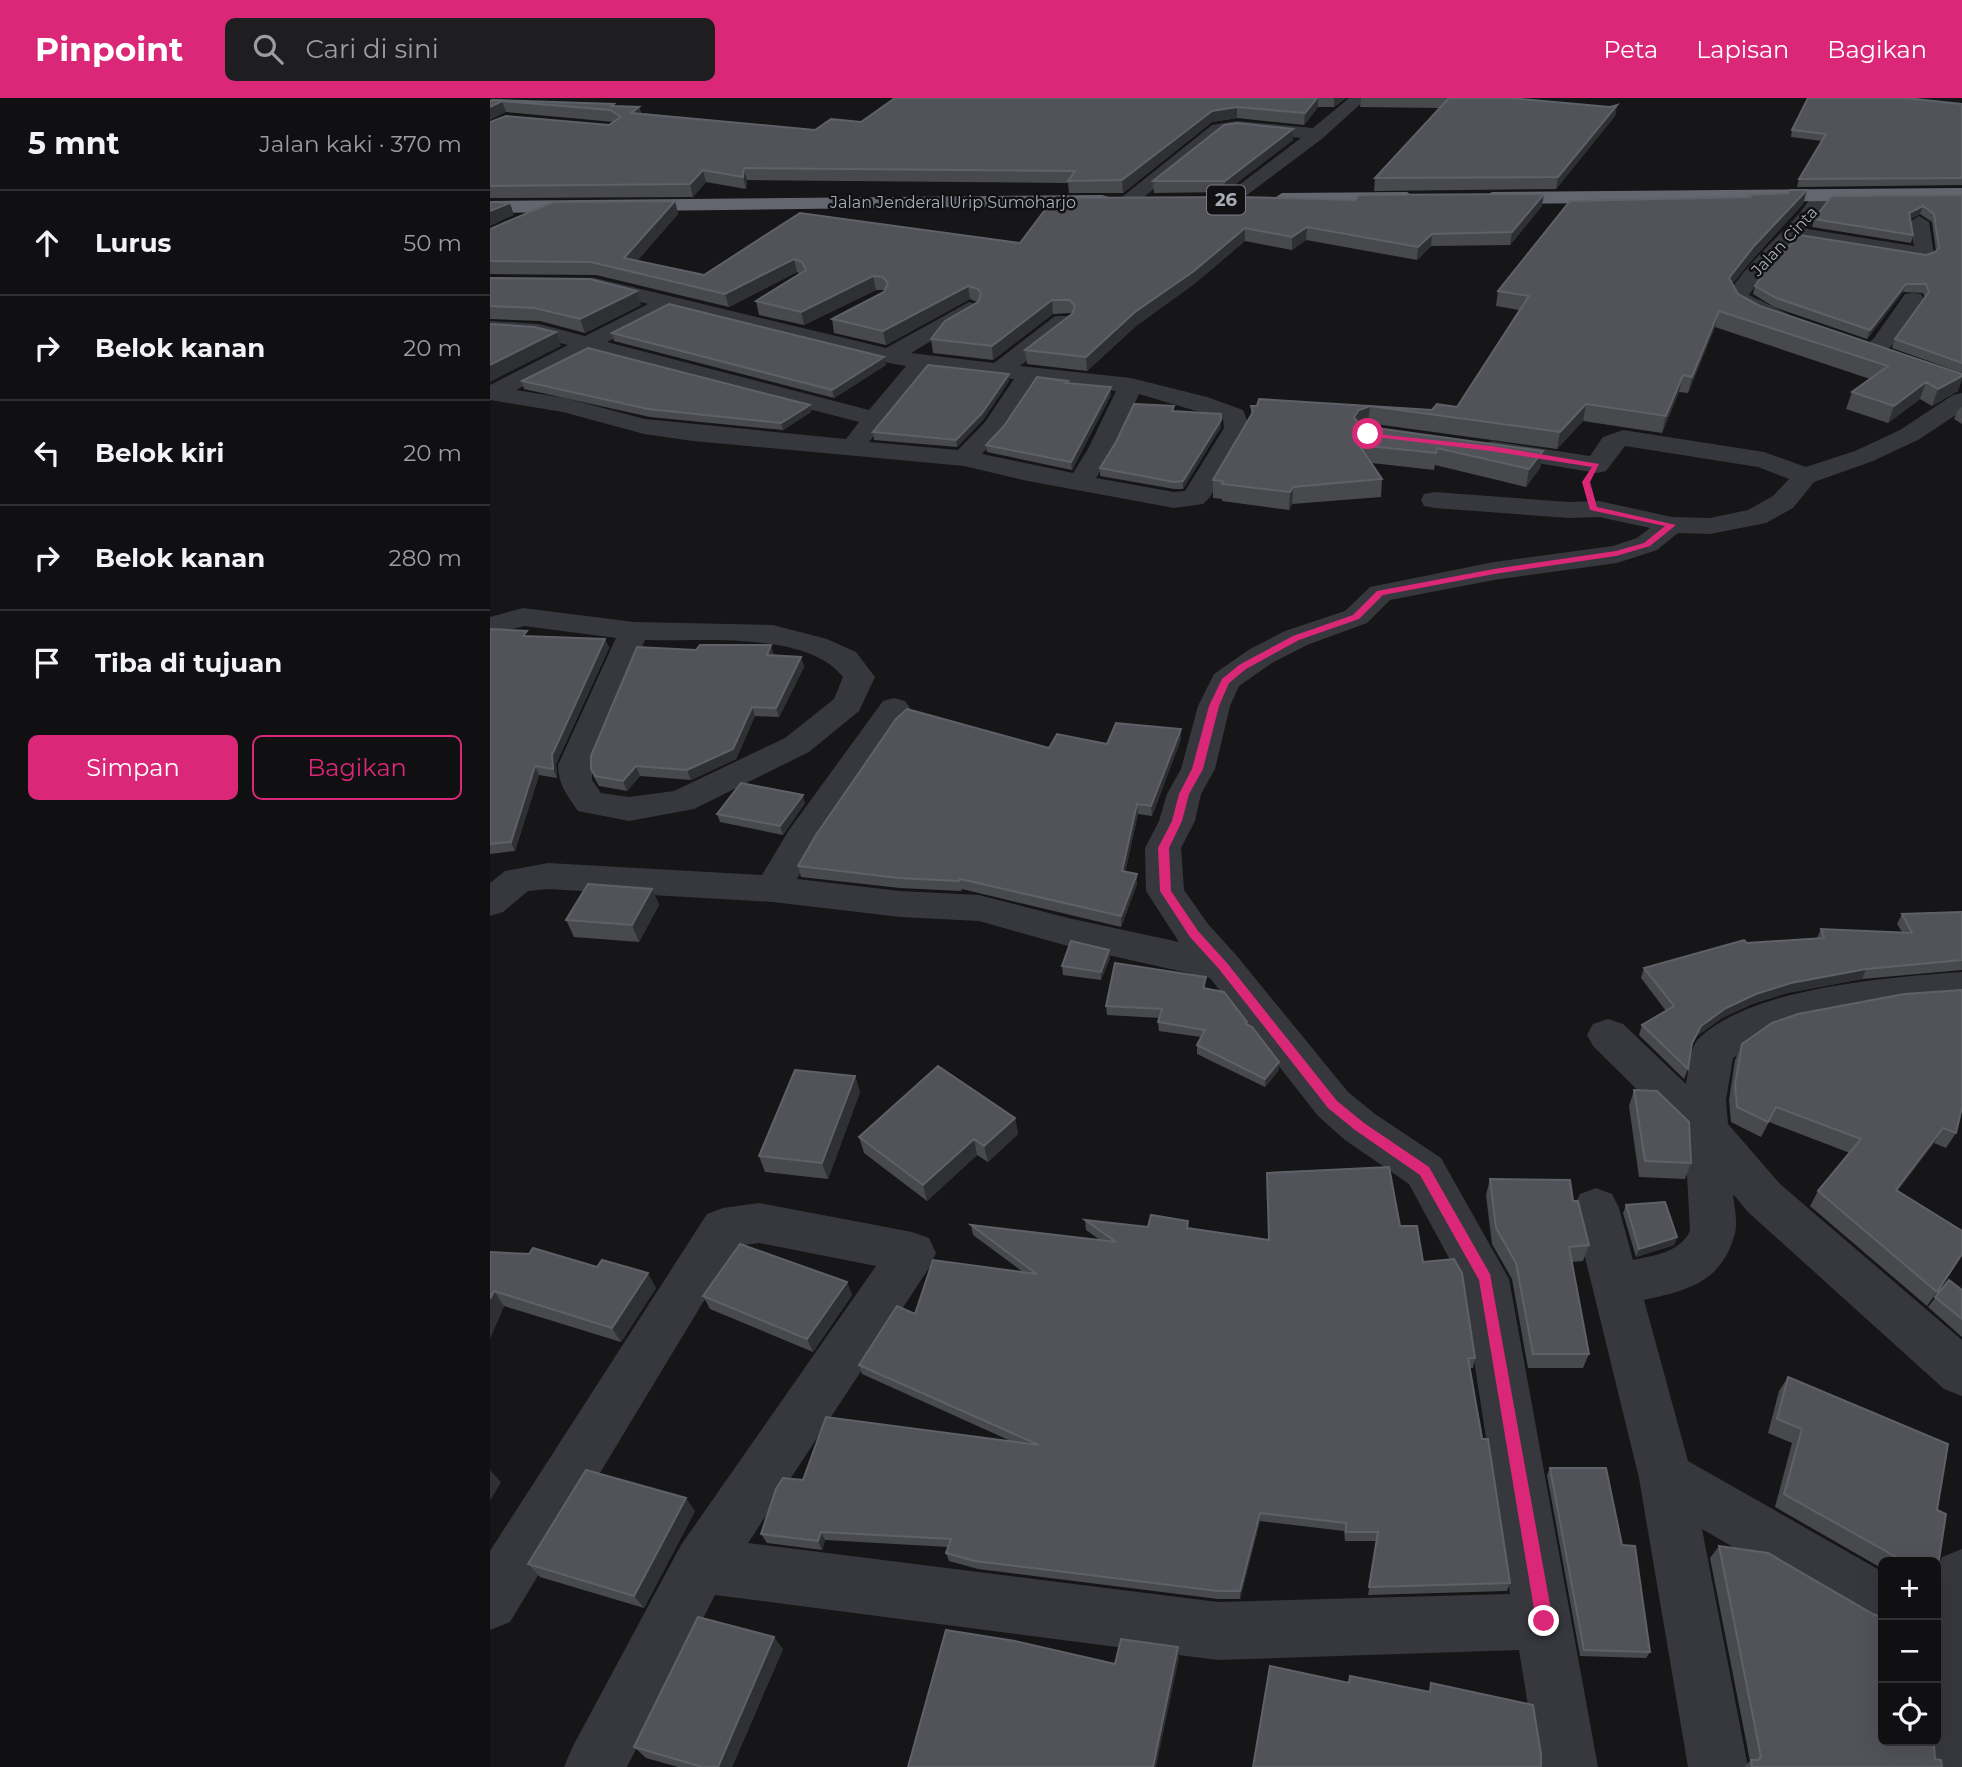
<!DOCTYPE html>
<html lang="id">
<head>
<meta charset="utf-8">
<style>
	:root { --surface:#101012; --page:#1e1e20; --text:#f1f3f6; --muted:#9c9d9f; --line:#303032; --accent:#db2777 }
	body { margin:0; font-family:Montserrat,sans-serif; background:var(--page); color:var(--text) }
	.controls { position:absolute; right:21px; bottom:21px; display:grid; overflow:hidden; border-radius:10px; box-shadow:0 7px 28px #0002 }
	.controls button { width:63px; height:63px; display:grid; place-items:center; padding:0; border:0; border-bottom:2px solid var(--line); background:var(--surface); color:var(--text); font:35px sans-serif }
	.stop { position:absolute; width:21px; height:21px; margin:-16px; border:5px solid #db2777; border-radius:50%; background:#fff }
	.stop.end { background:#db2777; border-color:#fff; box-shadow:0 2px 7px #0008 }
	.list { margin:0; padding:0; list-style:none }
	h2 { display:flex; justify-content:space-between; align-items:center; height:91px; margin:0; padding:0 28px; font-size:30px }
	h2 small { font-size:23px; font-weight:400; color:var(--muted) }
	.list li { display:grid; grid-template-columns:46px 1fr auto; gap:21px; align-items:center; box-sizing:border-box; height:105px; padding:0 28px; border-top:2px solid var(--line) }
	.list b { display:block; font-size:26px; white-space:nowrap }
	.list em { font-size:23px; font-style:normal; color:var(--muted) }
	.actions { display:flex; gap:14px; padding:21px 28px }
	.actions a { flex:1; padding:16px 0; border:2px solid var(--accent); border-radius:10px; text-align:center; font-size:24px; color:var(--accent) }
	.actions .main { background:var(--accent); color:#fff }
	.icon { flex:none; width:38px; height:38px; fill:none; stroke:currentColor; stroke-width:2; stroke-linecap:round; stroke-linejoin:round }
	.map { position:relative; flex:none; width:1472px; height:1669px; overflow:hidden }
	header { display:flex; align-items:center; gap:42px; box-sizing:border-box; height:98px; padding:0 35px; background:var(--accent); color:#fff }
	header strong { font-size:33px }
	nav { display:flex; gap:38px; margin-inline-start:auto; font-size:24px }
	.search { width:490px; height:63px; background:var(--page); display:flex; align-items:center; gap:18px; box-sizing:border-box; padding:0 24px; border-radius:10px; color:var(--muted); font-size:26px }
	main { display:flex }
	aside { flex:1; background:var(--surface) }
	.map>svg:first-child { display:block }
</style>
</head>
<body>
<header>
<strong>Pinpoint</strong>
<div class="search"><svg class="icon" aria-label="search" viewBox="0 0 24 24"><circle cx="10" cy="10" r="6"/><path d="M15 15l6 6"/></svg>Cari di sini</div>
<nav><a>Peta</a><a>Lapisan</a><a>Bagikan</a></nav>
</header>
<main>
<aside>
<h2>5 mnt<small>Jalan kaki · 370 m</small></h2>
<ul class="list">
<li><svg class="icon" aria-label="ahead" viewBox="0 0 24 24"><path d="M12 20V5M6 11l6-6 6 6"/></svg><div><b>Lurus</b></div><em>50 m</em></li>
<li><svg class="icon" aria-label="right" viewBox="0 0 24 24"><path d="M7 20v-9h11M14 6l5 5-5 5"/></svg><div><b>Belok kanan</b></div><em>20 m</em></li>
<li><svg class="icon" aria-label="left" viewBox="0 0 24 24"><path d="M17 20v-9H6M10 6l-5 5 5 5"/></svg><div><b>Belok kiri</b></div><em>20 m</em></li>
<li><svg class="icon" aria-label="right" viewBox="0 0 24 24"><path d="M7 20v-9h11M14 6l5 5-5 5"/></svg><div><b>Belok kanan</b></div><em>280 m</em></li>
<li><svg class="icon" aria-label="arrive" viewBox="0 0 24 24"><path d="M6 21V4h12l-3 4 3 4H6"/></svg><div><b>Tiba di tujuan</b></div></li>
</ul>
<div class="actions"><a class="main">Simpan</a><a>Bagikan</a></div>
</aside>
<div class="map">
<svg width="1472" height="1669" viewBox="0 0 1472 1669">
	<rect width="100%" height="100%" fill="#161618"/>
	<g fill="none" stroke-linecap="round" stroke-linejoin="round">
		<path fill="#37383d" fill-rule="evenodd" d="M859 0H877L833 40 745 106 738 108 729 102 811 40 747 33 733 35 644 107 637 109 627 103 722 27 747 23 823 30Z
			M1334 91 1343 97 1317 131 1424 148 1419 124 1429 118 1439 124 1444 156 1441 160 1434 162 1307 142 1274 175 1259 197 1300 217 1303 222 1300 227C1279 232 1248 213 1237 197 1257 166 1283 144 1307 118 1315 109 1323 94 1334 91Z
			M0 179 105 180 396 250 479 204 487 206 490 211 487 216 421 255 504 265 565 218H581L584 223 581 228 530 268 641 280 717 299 753 312 760 330 720 399 713 406 684 410 538 383 474 368 203 343 154 336 73 314 0 302V287L78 247 49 240 0 237V223L49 226 95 238 158 206 105 192 0 191ZM181 211 399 265 416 268 379 312 117 244ZM100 254 369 324 356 341 155 321 75 300 26 292ZM438 272 524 281 495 324 468 352 379 344ZM546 284 626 293 598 351 583 375 492 356 513 334ZM649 296 733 321 734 330 695 393 684 394 606 380 624 351Z
			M1423 195 1431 196 1434 201C1421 220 1402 264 1375 257L1372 252 1384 240 1415 196Z
			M1472 295V313L1428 342 1383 363 1324 384 1303 410 1276 425 1220 436 1188 435 1167 452 1127 465 1004 482 900 502 877 525 817 547 782 565 749 588 740 608 725 671 711 696 705 723 691 750 694 792 718 826 747 858 858 994 885 1016 951 1060 1019 1181 1108 1669H1048L1029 1552 728 1562 225 1497 137 1669H74L83 1648 191 1447 386 1168 269 1145 247 1148 20 1524 0 1532V1453L217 1116 233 1110 269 1105 422 1134 439 1140 446 1155 439 1170 258 1445 728 1504 1020 1496 972 1184 919 1086 855 1042 828 1018 720 880 578 848 489 823 410 819 283 804 58 791 38 793 13 814 0 818V785L15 773 58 765 272 777 299 732 393 603 404 600 415 603 420 610 327 746 307 781 410 793 489 797 578 820 689 844 656 793 655 750 669 723 677 696 691 671 708 608 724 576 760 551 795 533 855 513 880 489 1004 464 1123 448 1147 440 1160 430 1109 419 1079 420 944 410 934 408 931 402 934 396 944 394 1079 404 1109 403 1182 419 1220 420 1258 412 1283 398 1299 381 1268 369 1135 348 1116 373 1107 375 993 356 989 351 993 346 1002 343 1100 358 1113 339 1133 332 1274 354 1316 369 1365 353 1410 332 1463 297Z
			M33 510 144 524 283 527 337 541 366 554 385 579 369 613 319 654 204 711 139 723 88 713C77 697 68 686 68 667L126 540 34 528 0 537V519ZM155 542C210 544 317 532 353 579L344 601 295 640 184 693 139 699 111 695 102 682V667Z
			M1472 874V904L1406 909 1300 929 1274 938 1243 960 1236 1002 1238 1026 1290 1086 1472 1242V1298L1454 1291 1258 1114 1243 1096C1244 1107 1248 1124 1245 1135 1232 1184 1199 1192 1154 1202L1198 1363 1393 1474V1533L1373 1525 1212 1431 1258 1669H1198L1149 1380 1083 1110 1090 1096 1106 1090 1122 1096 1129 1110 1143 1162C1165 1157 1189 1155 1200 1133L1195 1039 1103 948 1097 937 1103 926 1118 921 1133 926 1196 986C1199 972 1199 950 1209 940 1263 889 1401 879 1472 874Z
			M1472 1451V1669H1434L1433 1643H1446V1475L1452 1459Z"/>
		<path fill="#63666e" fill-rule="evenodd" d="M1472 90V102L1002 106 993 100 1002 94Z
			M917 94 926 100 924 104 792 107 783 101 792 95Z
			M612 97 619 99 622 103 619 107 0 115V103Z"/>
	</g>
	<path fill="#47494d" d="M405 0H856L844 9H828L814 27 747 20 722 24 633 95H579L578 85 257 82 256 91 216 84 203 99 0 100V24L119 27 124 24 16 14 2 2 149 9 151 15 325 32 371 24Z
		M871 0H1020L1120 9 1127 7 1125 18 1066 91 884 93 885 80 949 10 870 9Z
		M1472 6V87L1307 89 1309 81 1332 43 1301 39 1302 32Z
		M803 31V42L735 94 664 95 663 83Z
		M1317 92 1313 106 1260 164 1242 186 1248 196 1270 208 1468 293 1442 308 1430 301 1398 325 1356 311 1362 294 1380 281 1225 229 1198 295 1189 294 1172 335 1093 323 1067 351 878 325 872 327 879 329 1053 353 1050 370 1036 389 945 367 944 372 882 365 892 381 891 399 802 406 799 412 732 403V401L723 400V382L761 317V308H767L769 301 942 312 967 309 1029 212 1006 208 1008 193 1258 99V97L1298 95Z
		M1472 97V275L1402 250 1405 241 1435 200 1433 195 1413 194 1377 241 1284 209 1263 196 1265 188 1436 157 1446 153 1442 124 1430 116 1420 121 1423 137 1421 145 1322 129 1324 121Z
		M185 103 188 116 147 163 214 177 310 115 530 145 1052 108 1020 147 941 148 927 162 816 142 802 152 755 143 704 186 646 228 597 273 537 266 535 252 582 216 581 215 563 216 503 262 443 255 441 241 487 204 480 201 396 247 344 235 342 221 394 194 395 192H386L314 227 269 217 266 203 310 176 307 174 239 209 106 177 0 176V131Z
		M0 180 151 207 95 235 50 223 0 221Z
		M122 235 396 267 344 300 124 243Z
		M32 283 320 307 321 314 293 332 160 319 34 291Z
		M519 283 493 322 467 349 384 342 383 334Z
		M578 285 621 297 582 372 497 354 496 347Z
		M684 308V313L731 329 693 391H684L610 378V370Z
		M1472 309V326L1464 321 1468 312Z
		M0 531 39 538 115 541 119 550 66 666 67 680 49 677 25 753 0 756Z
		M283 557 311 559 314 569 289 619 265 618 246 661 201 682 150 678 137 693 109 688 105 681 101 671 284 557Z
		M691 631V641L662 718 648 716 635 774 647 776V786L631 829 472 791 471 793 410 790 311 779 308 768 559 650 617 646Z
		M315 705 293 737 230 724 227 716Z
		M162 791 169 807 149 844 84 839 76 822Z
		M1472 814V872L1372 881 1297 895 1262 906 1232 920 1207 938 1202 948 1198 971 1194 981 1149 937 1152 927 1176 913 1151 880 1154 870 1257 845 1327 840 1331 831 1412 834 1407 826 1412 816Z
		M619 852 620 860 611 882 573 877 572 868Z
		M716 879 715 890 757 924V927L789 972 775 989 707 956V947L711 939 669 933 668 924 670 920 617 917 616 908Z
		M1472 892V1015L1471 1014 1466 1035 1456 1050 1444 1045 1407 1093 1447 1194 1437 1208 1320 1108 1328 1093 1360 1055 1279 1024 1271 1039 1241 1024 1239 1002 1245 962 1252 946Z
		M365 978 370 994 338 1081 275 1074 269 1058Z
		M1144 992 1201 1065 1195 1081 1149 1079 1139 1008Z
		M525 1020 528 1036 498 1064 487 1057 437 1103 374 1055 369 1039Z
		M777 1075 910 1128 933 1164 985 1260 983 1270H980L1020 1485 1017 1493 878 1497 887 1443H855L854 1433 770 1423 750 1501H728L488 1471 459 1463 456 1455 458 1449 335 1442 332 1452 277 1445 271 1436 313 1382 523 1344 372 1276 369 1267 425 1216 533 1174 483 1137 481 1127 610 1142 596 1132 595 1122 658 1129 698 1123V1130L779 1142Z
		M1000 1081 1083 1103 1099 1147 1093 1163 1081 1164 1099 1256 1093 1270H1038L1022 1181 1002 1146 996 1097Z
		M1136 1107 1187 1139 1184 1147 1146 1159 1133 1115Z
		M0 1154 166 1190 131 1244 14 1208 0 1240Z
		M1459 1182 1472 1192V1239L1438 1209Z
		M357 1184 362 1197 323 1254 220 1211 213 1198Z
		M1298 1279 1447 1412 1446 1464H1393V1471L1285 1409 1302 1345 1278 1335 1289 1293Z
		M1060 1370 1132 1447 1160 1554 1156 1560 1090 1558 1057 1377Z
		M205 1413 154 1510 50 1479 38 1466Z
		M1229 1448 1393 1643 1445 1661 1452 1669H1254L1260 1663 1220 1460Z
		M293 1551 242 1669H188L156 1660 144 1649Z"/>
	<path fill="#2f3033" d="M827 0H828V9L814 27 815 15Z
		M844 0H856L844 9Z
		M12 3 16 14 0 22V9Z
		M1127 7 1125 18 1066 91 1068 79Z
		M149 9 152 20 141 15Z
		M747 9V20L722 24 633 95 632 82 722 13Z
		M803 31V42L735 94V83Z
		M254 70 257 82 256 91 253 79Z
		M213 72 216 84 203 99 200 86Z
		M1317 92 1313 106 1260 164 1235 196 1239 180 1264 148Z
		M1054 96 1052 108 1020 147 1022 134Z
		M185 103 188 116 138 173 134 160Z
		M20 105 24 117 0 128V113Z
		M1433 108 1430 116 1417 123 1419 115Z
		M817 129 816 142 802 152V139Z
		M755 130V143L704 186 646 228 597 273 596 259 645 214Z
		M942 136 941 148 927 162 928 149Z
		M304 161 307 174 239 209 235 196Z
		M383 178 386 192 314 227 311 214Z
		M1416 186 1413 194 1377 241 1380 232Z
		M478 188 480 201 396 247 393 233Z
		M147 193 151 207 95 235 90 221Z
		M562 202 563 216 503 262 502 248Z
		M1229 213 1225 229 1198 295 1202 279Z
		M66 234 71 248 0 284V267Z
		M394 259 396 267 344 300 342 292Z
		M519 276V283L493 322 467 349 466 342Z
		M1193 277 1189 294 1172 335 1176 318Z
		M1472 278V282L1468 293 1442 308 1448 291Z
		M1436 284 1430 301 1398 325 1404 308Z
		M621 289V297L582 372 581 364Z
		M1096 306 1093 323 1067 351 1070 334Z
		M320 307 321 314 293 332 291 325Z
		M880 308 878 325 868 329 864 319 869 312Z
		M731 322V329L693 391V383Z
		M1053 353 1050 370 1036 389 1039 371Z
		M803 389 802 406 799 412 800 394Z
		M115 541 119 550 66 666 67 680 63 671 62 657Z
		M281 547 284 557 280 567 277 557Z
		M311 559 314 569 289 619 286 610Z
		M262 609 265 618 246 661 201 682 197 672Z
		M691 631V641L662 718 661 708Z
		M45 668 49 677 25 753 21 744Z
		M146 668 150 678 137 693 133 683Z
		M313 697 315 705 293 737 290 728Z
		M647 706 648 716 633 784 632 773Z
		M647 776V786L631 829V818Z
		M162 791 169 807 149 844 142 827Z
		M619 852 620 860 611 882V874Z
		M1376 871 1372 881 1297 895 1262 906 1232 920 1207 938 1199 955 1211 928 1236 910 1266 896 1301 885Z
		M789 964V972L775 989V981Z
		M365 978 370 994 338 1081 332 1065Z
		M525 1020 528 1036 498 1064 494 1048Z
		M1453 1030 1444 1045 1397 1107 1406 1092Z
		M484 1041 487 1057 437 1103 433 1087Z
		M1187 1139 1184 1147 1146 1159 1149 1151Z
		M158 1175 166 1190 131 1244 122 1230Z
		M357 1184 362 1197 323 1254 317 1241Z
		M4 1193 14 1208 0 1240V1201Z
		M0 1372 11 1384 0 1403Z
		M196 1400 205 1413 154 1510 144 1498Z
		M770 1415V1423L750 1501V1493Z
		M331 1434 335 1442 332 1452 328 1443Z
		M284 1539 293 1551 242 1669H228Z
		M688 1549 689 1560 666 1669H663Z"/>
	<path fill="#525359" stroke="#5f6168" stroke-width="2" d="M405 0H827L815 15 747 9 722 13 632 82 578 83 585 73 254 70 253 79 213 72 200 86 0 88V24L16 18 119 27 131 19 120 12 12 3 0 9V3L2 2 124 6 122 8 149 9 141 15 325 32 341 21 371 24Z
		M959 0H1020L1120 9 1127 7 1068 79 885 80Z
		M1318 0H1416L1472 6V80L1309 81 1336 36 1302 32Z
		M747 25 803 31 735 83H663L734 27Z
		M1300 92H1317L1264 148 1239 180 1248 196 1270 208 1472 276V278L1448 291 1436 284 1404 308 1362 294 1398 268 1229 213 1202 279 1193 277 1176 318 1096 306 1070 334 880 308 869 312 864 319 869 326 879 329 1053 353 1039 371 947 350 946 355 869 347 892 381 803 389 800 394 732 386 733 383 723 382 763 314 761 308H767L769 301 942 312 947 306 967 309 1039 198 1008 193 1080 103 1260 99 1258 97 1298 95Z
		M1054 96 1022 134 942 136 928 149 817 129 802 139 755 130 704 173 645 214 596 259 535 252 582 216 585 208 580 202H562L502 248 441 241 455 223 488 204 491 196 488 191 478 188 393 233 342 221 394 194 398 185 393 179 383 178 311 214 266 203 316 172 312 164 304 161 235 196 101 164 0 163V131L63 104 185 103 134 160 214 177 310 115 530 145 564 100 750 99 865 102 869 97Z
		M1472 97V265L1405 241 1439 194 1436 186H1416L1380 232 1286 200 1265 188 1278 169 1310 137 1436 157 1445 154 1449 150 1444 116 1433 108 1419 115 1423 137 1324 121 1342 98Z
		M0 104 20 105 0 113Z
		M0 180 100 181 147 193 90 221 45 210 0 208Z
		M179 206 394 259 342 292 122 235Z
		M0 226 44 229 66 234 0 267Z
		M98 250 320 307 291 325 158 311 32 283Z
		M438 267 519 276 492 315 466 342 383 334Z
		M547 279 578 283 576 285 621 289 581 364 496 347 514 328Z
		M644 306 684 308 682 313 731 316V322L693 383 684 384 610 370 626 344Z
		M0 531 37 533 33 538 115 541 62 657 63 671 45 668 21 744 0 746Z
		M210 547H281L277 557 311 559 286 610 262 609 243 651 197 672 146 668 133 683 105 678 101 671V658L147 549 206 552Z
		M417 611 559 650 567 636 617 646 626 625 691 631 661 708 647 706 632 773 647 776 631 818 470 781 469 783 408 780 308 768 326 737 406 621Z
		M251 685 313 697 290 728 227 716Z
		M98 786 162 791 142 827 76 822Z
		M1472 814V862L1376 871 1301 885 1266 896 1236 910 1211 928 1202 945 1198 971 1152 927 1184 908 1154 870 1254 842 1257 845 1334 840 1331 831 1422 835 1412 816Z
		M581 843 619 852 611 874 572 868Z
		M625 865 716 879 713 890 734 894 757 924 756 926 762 929 789 964 775 981 707 947 715 932 668 924 672 911 616 908Z
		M1472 892V1009L1466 1035 1453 1030 1406 1092 1472 1133V1156L1447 1194 1328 1093 1371 1041 1286 1009 1278 1024 1247 1009 1245 987 1252 946 1282 925 1308 916 1414 896Z
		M448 968 525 1020 494 1048 484 1041 433 1087 369 1039Z
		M305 972 365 978 332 1065 269 1058Z
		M1144 992 1167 993 1199 1024 1201 1065 1155 1063Z
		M899 1069 910 1128H927L933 1164 964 1161 972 1175 985 1260H978L992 1341H998L1020 1485 879 1489 888 1434H856V1425L770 1415 750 1493H728L485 1463 456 1455 461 1441 331 1434 328 1443 271 1436 286 1391 293 1380 313 1382 336 1319 549 1347 369 1267 407 1208 425 1216 443 1162 547 1176 481 1127 626 1144 595 1122 658 1129 661 1117 698 1123 697 1130 779 1142 777 1075Z
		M1000 1081 1080 1082 1083 1103H1088L1099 1147 1079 1149 1099 1256H1043L1026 1165 1006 1130Z
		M1175 1104 1187 1139 1149 1151 1136 1107Z
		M250 1146 357 1184 317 1241 213 1198Z
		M43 1150 107 1169 112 1162 158 1175 122 1230 4 1193 0 1201V1154L39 1156Z
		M1459 1182 1472 1192V1221L1445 1199Z
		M1298 1279 1458 1346 1447 1412 1456 1416 1446 1481V1464H1406V1459L1294 1396 1312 1331 1287 1321Z
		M1060 1370H1116L1132 1447 1145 1448 1160 1554 1094 1552Z
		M96 1372 196 1400 144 1498 38 1466Z
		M1229 1448 1278 1455 1383 1516 1393 1520V1643H1429L1444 1647 1445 1661 1451 1662 1452 1669H1262L1261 1662H1268L1271 1659Z
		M208 1519 284 1539 228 1669H212L144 1649Z
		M456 1532 525 1543 625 1566 631 1541 688 1549 663 1669H418Z
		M780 1568 859 1585 860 1578 940 1594 941 1585 1043 1607 1051 1656V1669H763Z"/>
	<path fill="#db2777" d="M876 335 1001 348 1109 366 1100 384 1107 409 1186 427 1160 448 1126 458 1004 476 893 497 869 521 809 542 756 571 739 585 729 608 713 671 699 696 692 723 679 750 681 793 708 833 737 865 847 1003 874 1025 939 1069 1000 1176 1063 1523 1060 1529 1054 1531 1048 1529 1046 1523 989 1182 930 1077 865 1032 838 1010 729 871 700 839 670 793 668 750 682 723 689 696 702 671 719 608 732 581 749 567 803 538 863 517 887 493 1004 471 1126 453 1154 445 1175 428 1100 412 1092 384 1102 369 1001 353 878 338Z"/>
	<g text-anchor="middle" stroke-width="5" stroke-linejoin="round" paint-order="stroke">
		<g font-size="16" fill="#a8adb8" stroke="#111113">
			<text x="463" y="110">Jalan Jenderal Urip Sumoharjo</text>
			<text transform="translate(1294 143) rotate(-47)" y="6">Jalan Cinta</text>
		</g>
		<rect fill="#111113" stroke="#7b7e86" stroke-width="2" x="717" y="87.5" width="38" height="29" rx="5"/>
		<g font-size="18" font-weight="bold" fill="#a8adb8">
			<text x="736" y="108">26</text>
		</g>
	</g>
</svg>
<div class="controls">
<button>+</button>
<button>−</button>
<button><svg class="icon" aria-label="locate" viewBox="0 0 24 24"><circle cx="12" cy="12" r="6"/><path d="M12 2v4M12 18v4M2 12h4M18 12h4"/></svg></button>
</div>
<div class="stop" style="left:878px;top:336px"></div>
<div class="stop end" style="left:1054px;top:1523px"></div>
</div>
</main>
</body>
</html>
